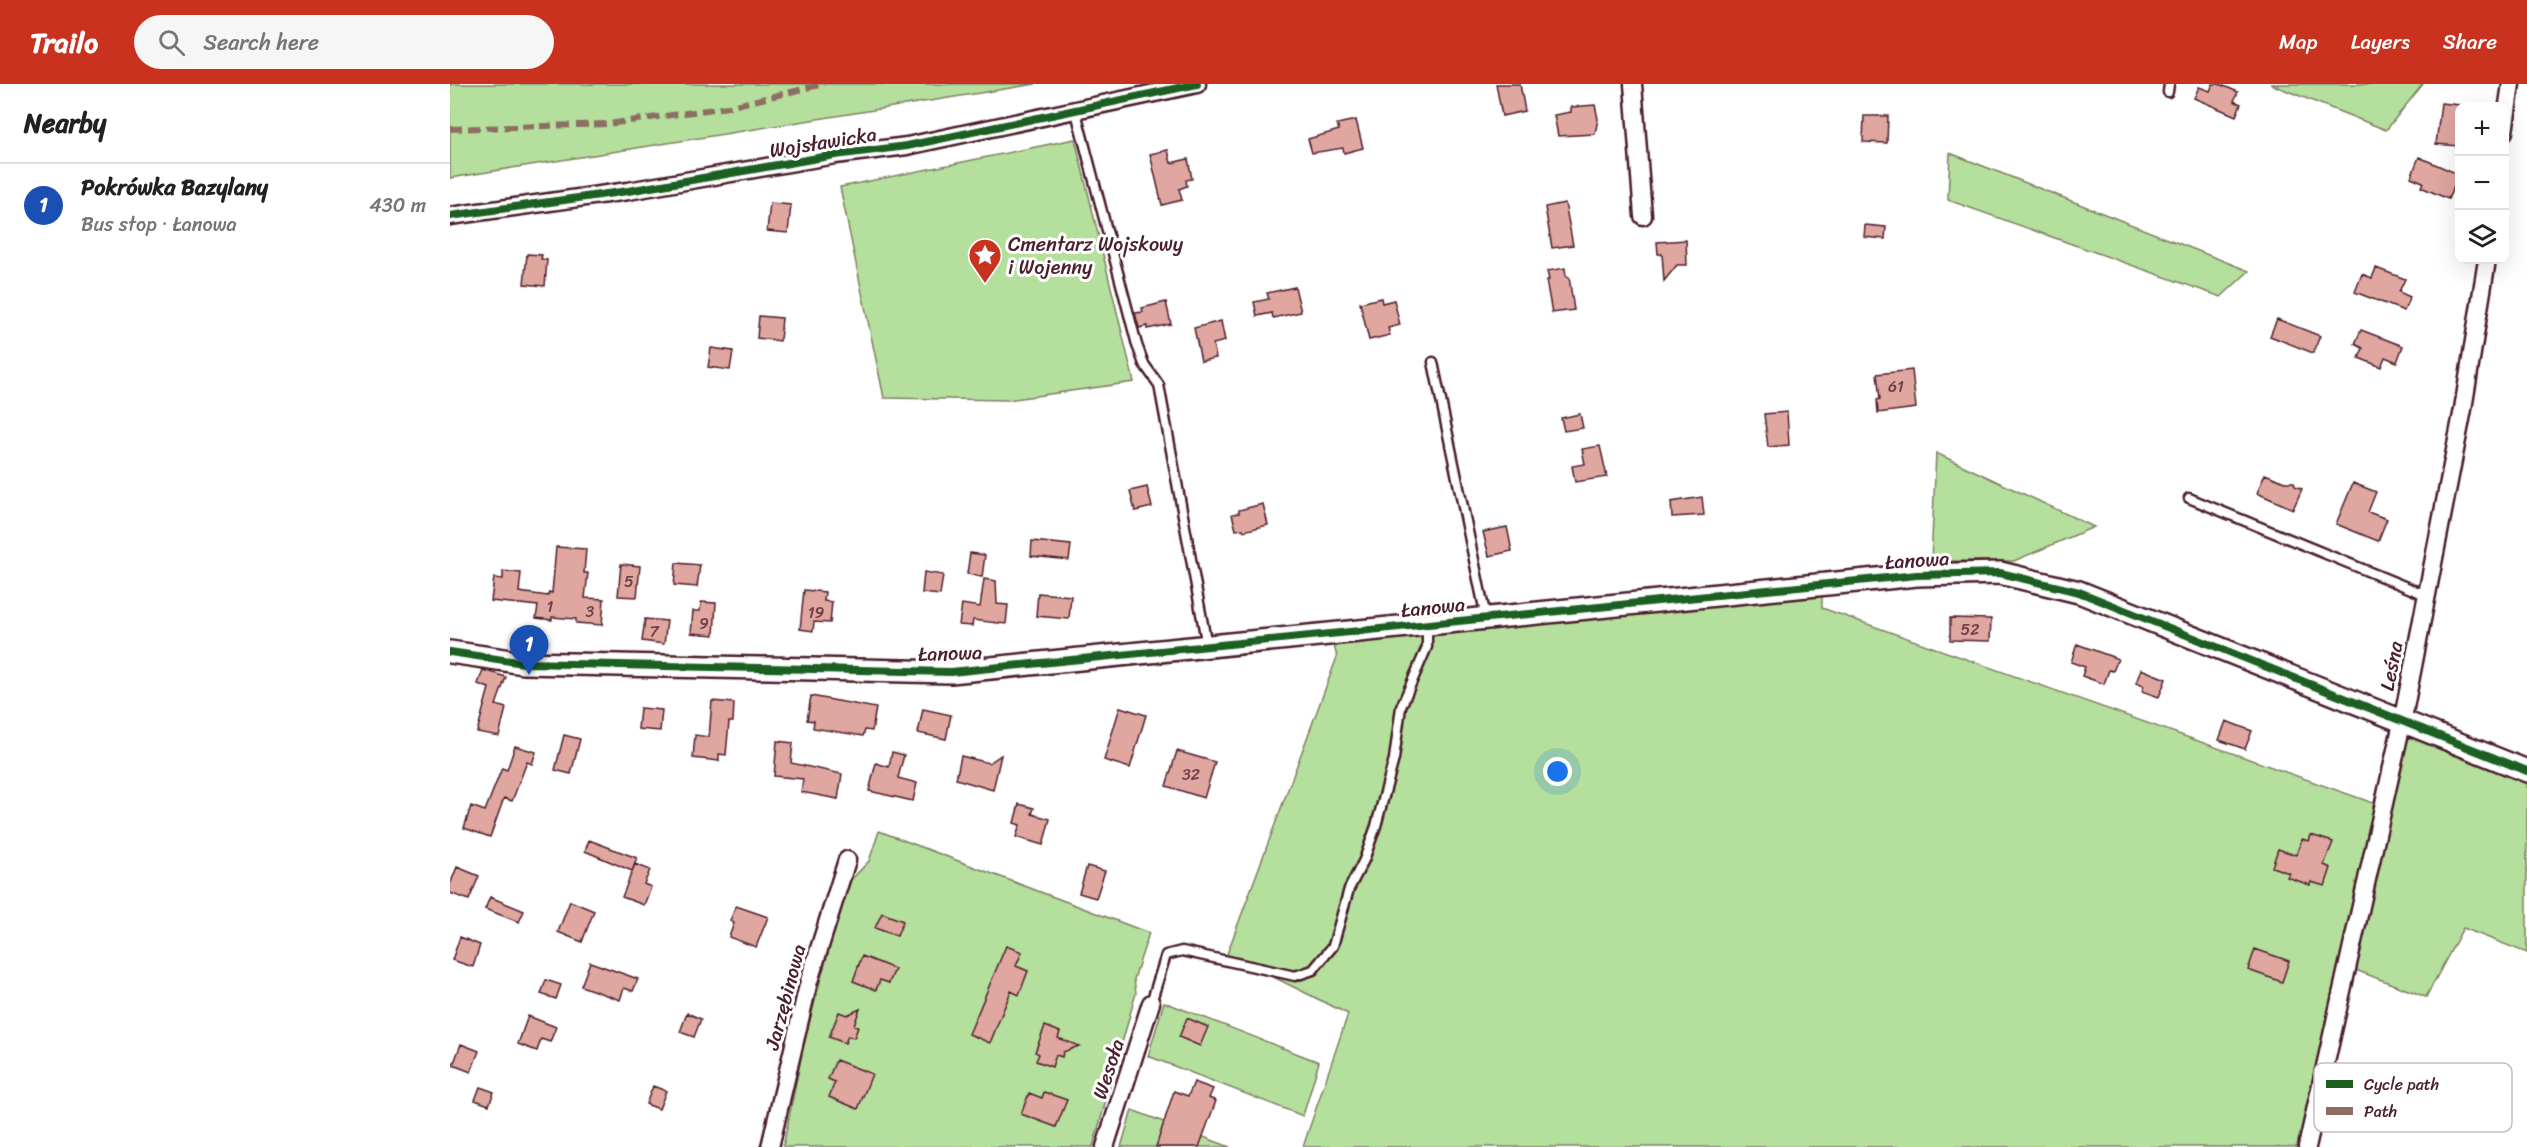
<!DOCTYPE html>
<html lang="en">
<head>
<meta charset="utf-8">
<style>
	:root { --surface:#fff; --page:#f6f6f6; --text:#202124; --muted:#757577; --line:#e0e0e0; --accent:#c8321e }
	body { margin:0; font-family:Sriracha,sans-serif; background:var(--page); color:var(--text) }
	.controls { position:absolute; right:18px; top:18px; display:grid; overflow:hidden; border-radius:12px; box-shadow:0 6px 24px #0002 }
	.controls button { width:54px; height:54px; display:grid; place-items:center; padding:0; border:0; border-bottom:2px solid var(--line); background:var(--surface); color:var(--text); font:30px sans-serif }
	.you { position:absolute; left:1108px; top:688px; width:21px; height:21px; margin:-15px; border:4px solid #fff; border-radius:50%; background:#1a73e8; box-shadow:0 0 0 9px #1a73e833 }
	.badge { display:grid; place-items:center; width:39px; height:39px; border-radius:50%; background:var(--accent); color:#fff; font-size:20px; font-weight:700 }
	.pin { position:absolute; translate:-50% -50px; filter:drop-shadow(0 2px 3px #0008) }
	.pin::after { content:''; position:absolute; top:32px; width:21px; height:18px; background:inherit; clip-path:polygon(0 0,100% 0,50% 100%) }
	.list { margin:0; padding:0; list-style:none }
	h2 { display:flex; justify-content:space-between; align-items:center; height:78px; margin:0; padding:0 24px; font-size:26px }
	h2 small { font-size:20px; font-weight:400; color:var(--muted) }
	.list li { display:grid; grid-template-columns:39px 1fr auto; gap:18px; align-items:center; box-sizing:border-box; height:84px; padding:0 24px; border-top:2px solid var(--line) }
	.list b { display:block; font-size:22px; white-space:nowrap }
	.list p { margin:0; font-size:20px; white-space:nowrap; color:var(--muted) }
	.list em { font-size:20px; font-style:normal; color:var(--muted) }
	.icon { flex:none; width:33px; height:33px; fill:none; stroke:currentColor; stroke-width:2; stroke-linecap:round; stroke-linejoin:round }
	.map { position:relative; flex:none; width:2077px; height:1063px; overflow:hidden }
	header { display:flex; align-items:center; gap:36px; box-sizing:border-box; height:84px; padding:0 30px; background:var(--accent); color:#fff }
	header strong { font-size:28px }
	nav { display:flex; gap:33px; margin-inline-start:auto; font-size:21px }
	.search { width:420px; height:54px; background:var(--page); display:flex; align-items:center; gap:15px; box-sizing:border-box; padding:0 21px; border-radius:33px; color:var(--muted); font-size:22px }
	main { display:flex }
	aside { flex:1; background:var(--surface) }
	.map>svg:first-child { display:block }
</style>
</head>
<body>
<header>
<strong>Trailo</strong>
<div class="search"><svg class="icon" aria-label="search" viewBox="0 0 24 24"><circle cx="10" cy="10" r="6"/><path d="M15 15l6 6"/></svg>Search here</div>
<nav><a>Map</a><a>Layers</a><a>Share</a></nav>
</header>
<main>
<aside>
<h2>Nearby<small></small></h2>
<ul class="list">
<li><span class="badge" style="background:#1a4fb4">1</span><div><b>Pokrówka Bazylany</b><p>Bus stop · Łanowa</p></div><em>430 m</em></li>
</ul>
</aside>
<div class="map">
<svg width="2077" height="1063" viewBox="0 0 2077 1063">
	<rect width="100%" height="100%" fill="#fff"/>
	<filter id="ink" filterUnits="userSpaceOnUse"><feTurbulence type="fractalNoise" baseFrequency=".0167" numOctaves="2"/><feDisplacementMap in="SourceGraphic" scale="12" xChannelSelector="R" yChannelSelector="G"/><feConvolveMatrix kernelMatrix="1 2 1 2 8 2 1 2 1" color-interpolation-filters="sRGB"/></filter>
	<g filter="url(#ink)">
		<path fill="#b4df9c" stroke="#7f7f64" stroke-width="1.5" d="M0 0H586L0 94Z
			M1820 0H1973L1936 46Z
			M625 55 684 298 558 316 434 314 390 103Z
			M1500 69 1799 187 1771 213 1498 116Z
			M1486 369 1644 443 1564 477H1481Z
			M1372 512V524L1926 720 1862 998 1877 1003 1864 1063H853L898 930 777 870 887 573 883 558Z
			M1956 650 2077 697V869L2013 844 1976 913 1903 885Z
			M429 747 699 849 684 895 686 909 643 1063H333L354 959 382 852 399 798 419 777Z
			M714 918 869 978 853 1032 698 972Z
			M682 1026 780 1063H671Z"/>
		<path fill="#e0a6a0" stroke="#4a1f2b" stroke-width="1.5" d="M1046 0H1070L1075 27 1052 32Z
			M1763 0H1769L1788 8 1784 17 1791 20 1786 32 1744 14 1749 3 1760 7Z
			M1991 19 2010 21 2008 62 1986 60Z
			M1145 21 1148 35 1145 50 1108 52 1104 31 1121 28V23Z
			M1414 32H1438L1437 59 1413 58Z
			M906 36 913 64 894 69 893 64 862 69 858 55 889 46 887 40Z
			M718 66 721 79 738 75 742 95 736 96 737 102 729 105 732 116 712 121 700 70Z
			M1969 73 2010 91V104L2004 102 1998 115 1971 103 1973 98 1961 93Z
			M320 119 341 121 338 149 317 147Z
			M1115 119 1123 161 1102 164 1095 123Z
			M1415 141 1436 143 1435 155 1414 153Z
			M1236 156 1237 181H1227L1214 197 1212 170H1208L1207 158Z
			M77 170 92 171 91 175 97 176 95 202 74 200Z
			M1115 184 1116 193H1119L1124 226 1102 229 1096 196H1099L1097 187Z
			M1926 184 1955 195 1949 208 1960 213 1954 227 1905 208 1912 190 1922 194Z
			M845 203 851 228 823 234 822 229 807 232 804 218 819 215 817 209Z
			M931 214 932 219 944 216 950 241 938 244 940 251 919 256 910 219Z
			M716 218 721 240 697 245V242L689 244 685 229 693 228 692 224Z
			M309 232 332 234 330 257 307 254Z
			M1827 235 1870 252 1863 269 1820 252Z
			M771 237 775 257 763 260 766 274 751 277 744 244Z
			M1911 246 1953 262 1947 278 1935 273 1931 283 1909 274 1913 264 1905 260Z
			M261 264 283 267 280 286 258 283Z
			M1462 286 1466 324 1428 329 1427 316 1430 315 1427 290Z
			M1337 328 1339 361 1318 363 1314 330Z
			M1130 330 1133 344 1114 347 1111 334Z
			M1150 362 1157 393 1125 398 1122 382 1135 380 1132 365Z
			M1815 390 1835 398H1844L1845 402 1852 405 1843 425 1807 409Z
			M1903 399 1926 408 1918 428 1937 435 1928 457 1886 440Z
			M697 403 702 423 685 427 680 407Z
			M1252 413 1254 431 1222 433 1221 418Z
			M813 420 818 441 794 447 793 445 786 446 782 430 789 429V426Z
			M1057 443 1062 467 1039 472 1033 448Z
			M582 457 621 461 619 476 581 472Z
			M106 463 136 465 134 489H138L135 514 154 515 152 541 126 539V535L102 533V536L86 534 88 522 41 517 44 494 53 495V487L71 489 69 508 98 512 99 508 102 509Z
			M520 469 535 471 532 493 517 490Z
			M226 479 250 481 247 503 224 501Z
			M171 480 190 482 187 513 168 512Z
			M474 488 493 491 490 511 472 509Z
			M534 495 546 497 547 520 558 521 556 540 523 536 522 542 509 541 512 520 530 523Z
			M354 506 375 508 374 517 382 518 380 539 364 538 363 547 350 545Z
			M588 509 621 512 619 535 586 532Z
			M251 518 266 519 264 551 241 549 243 527H250Z
			M1500 534 1541 535 1540 557 1500 556Z
			M195 535 217 537 214 560 192 557Z
			M1627 560 1668 575 1663 587 1659 586 1654 600 1632 592 1635 583 1621 578Z
			M1691 585 1716 595 1709 613 1692 607 1694 602 1686 599Z
			M33 586 56 593 46 621 56 624 49 652 27 648 39 604 28 600Z
			M361 612 426 624 422 647 415 646 413 652 363 644 364 637 357 636Z
			M262 617 284 619 283 638H279L276 671 269 670V677L243 674 245 651 259 653Z
			M670 623 696 631 680 684 654 676Z
			M190 624 212 626 210 647 188 645Z
			M473 625 501 631 496 655 468 649Z
			M1776 637 1802 647 1795 665 1769 656Z
			M114 651 130 655 121 690 105 686Z
			M327 657 343 659 341 679 392 690 388 715 351 708 353 695 324 692Z
			M65 662 86 668 82 680 77 678 62 717 54 714 40 753 14 744 21 722 35 727 52 684 57 686Z
			M727 667 765 678 754 714 716 702Z
			M442 668 454 671 448 694 467 699 463 717 419 707 426 679 439 683Z
			M551 671 543 706 506 695 511 672 539 679Z
			M569 720 584 724 582 730 600 735 593 761 566 753 570 741 564 739Z
			M1861 751 1883 758 1874 781 1881 784 1875 802 1861 798 1860 801 1837 793 1839 789 1822 783 1828 765 1846 771 1852 755 1859 757Z
			M139 756 187 774 182 787 135 767Z
			M185 780 200 786 194 800 201 803 194 821 172 813Z
			M637 782 655 787 646 814 629 809Z
			M7 783 29 792 19 816 0 809V801Z
			M40 813 74 827 69 838 35 825Z
			M120 817 144 827 132 858 108 848Z
			M286 822 318 833 306 863 279 853 284 839 280 837Z
			M432 829 453 837 447 852 425 844Z
			M10 853 30 861 23 883 2 876Z
			M556 862 572 868 566 882 578 887 569 911 561 907 540 959 519 950Z
			M1805 865 1839 877 1832 898 1798 886Z
			M412 872 445 885 439 899 430 896 426 906 403 897Z
			M140 878 188 895 183 907 174 904 170 916 131 902Z
			M96 896 111 901 106 915 91 910Z
			M410 925 404 941 408 943 404 954 398 952 395 959 379 953 389 928 397 931Z
			M237 929 251 935 244 953 230 948Z
			M78 932 106 943 100 958 91 955 87 967 68 960Z
			M737 934 758 943 750 962 729 953Z
			M595 942 610 948 608 954 629 962 613 968 612 973 606 971 602 983 586 977 589 970 585 968Z
			M11 960 29 967 21 988 3 981Z
			M386 976 422 990 408 1025 379 1013 385 998 378 995Z
			M744 998 763 1005 759 1014 766 1017 749 1063H706L724 1007 738 1012Z
			M203 1002 216 1007 209 1025 196 1020Z
			M30 1003 44 1008 39 1021 25 1016Z
			M594 1008 617 1016 606 1043 571 1030 579 1009 592 1014Z"/>
		<g fill="none" stroke-linecap="round" stroke-linejoin="round">
			<defs>
				<path id="service" d="M1718 8 1719 0
					M626 28 687 261 694 280 709 301 757 562
					M983 278 1036 534
					M1739 414 1976 511
					M701 919 716 871 732 867 845 892 863 886 883 862 899 805 914 776 926 742 944 675 951 623 977 563V541"/>
				<path id="minor" d="M1183 0 1193 132
					M2054 48 2061 0
					M0 132 178 107 385 71 457 62 747 0
					M320 1063 359 897 397 776
					M655 1063 701 919
					M1857 1063 1952 639 2013 325 2037 176"/>
				<path id="tertiary" d="M0 568 74 579 501 588 1467 491 1550 489 1629 508 2077 687"/>
			</defs>
			<use href="#service" stroke="#4a1f2b" stroke-width="13"/>
			<use href="#minor" stroke="#4a1f2b" stroke-width="21"/>
			<use href="#tertiary" stroke="#4a1f2b" stroke-width="26"/>
			<use href="#service" stroke="#fff" stroke-width="8"/>
			<use href="#minor" stroke="#fff" stroke-width="16"/>
			<use href="#tertiary" stroke="#fff" stroke-width="21"/>
			<path stroke="#8d6e63" stroke-width="6" stroke-dasharray="12 6" stroke-linecap="butt" d="M0 45 158 40 278 23 374 0"/>
			<defs>
				<path id="cycleway" d="M0 132 178 107 385 71 457 62 747 0
					M0 568 74 579 501 588 1467 491 1550 489 1629 508 2077 687"/>
			</defs>
			<use href="#cycleway" stroke="#fff" stroke-width="11"/>
			<use href="#cycleway" stroke="#1b5e20" stroke-width="8"/>
		</g>
	</g>
	<defs>
		<symbol id="sight-pin" viewBox="-11 -11 22 30"><path d="M0 17L-7.5 6A9.5 9.5 0 1 1 7.5 6Z" fill="#c8321e" stroke="#fff"/><path d="M0-6L1.8-2.2L6-1.7L2.9 1.2L3.7 5.4L0 3.3L-3.7 5.4L-2.9 1.2L-6-1.7L-1.8-2.2Z" fill="#fff"/></symbol>
	</defs>
	<g fill-rule="evenodd">
		<use href="#sight-pin" x="516" y="152" width="38" height="52"/>
	</g>
	<g text-anchor="middle" stroke-width="6" stroke-linejoin="round" paint-order="stroke">
		<g font-size="16" fill="#704148">
			<text x="1446" y="308">61</text>
			<text x="179" y="503">5</text>
			<text x="100" y="528">1</text>
			<text x="140" y="533">3</text>
			<text x="366" y="534">19</text>
			<text x="254" y="545">9</text>
			<text x="1520" y="551">52</text>
			<text x="204" y="553">7</text>
			<text x="741" y="696">32</text>
		</g>
		<g font-size="20" fill="#4a1f2b" stroke="#fff">
			<text transform="translate(373 58) rotate(-9)" y="7">Wojsławicka</text>
			<text transform="translate(1467 476) rotate(-4)" y="7">Łanowa</text>
			<text transform="translate(983 523) rotate(-6)" y="7">Łanowa</text>
			<text transform="translate(500 569) rotate(-2)" y="7">Łanowa</text>
			<text transform="translate(1941 582) rotate(-79)" y="7">Leśna</text>
			<text transform="translate(335 913) rotate(-75)" y="7">Jarzębinowa</text>
			<text transform="translate(658 985) rotate(-72)" y="7">Wesoła</text>
		</g>
		<g font-size="20" fill="#4a1f2b" stroke="#fff" text-anchor="start">
			<text x="558" y="167">Cmentarz Wojskowy<tspan x="558" dy="23">i Wojenny</tspan></text>
		</g>
	</g>
	<rect x="1864" y="979" width="198" height="69" rx="9" fill="#fff" stroke="#c9bcbf" stroke-width="1.5"/>
	<rect x="1876" y="996" width="27" height="8" fill="#1b5e20"/>
	<rect x="1876" y="1023" width="27" height="8" fill="#8d6e63"/>
	<g font-size="16" fill="#4a1f2b">
		<text x="1914" y="1006">Cycle path</text>
		<text x="1914" y="1033">Path</text>
	</g>
</svg>
<div class="controls">
<button>+</button>
<button>−</button>
<button><svg class="icon" aria-label="layers" viewBox="0 0 24 24"><path d="M12 4l9 5-9 5-9-5zM3 14l9 5 9-5"/></svg></button>
</div>
<div class="you"></div>
<div class="pin badge" style="left:79px;top:591px;background:#1a4fb4">1</div>
</div>
</main>
</body>
</html>
